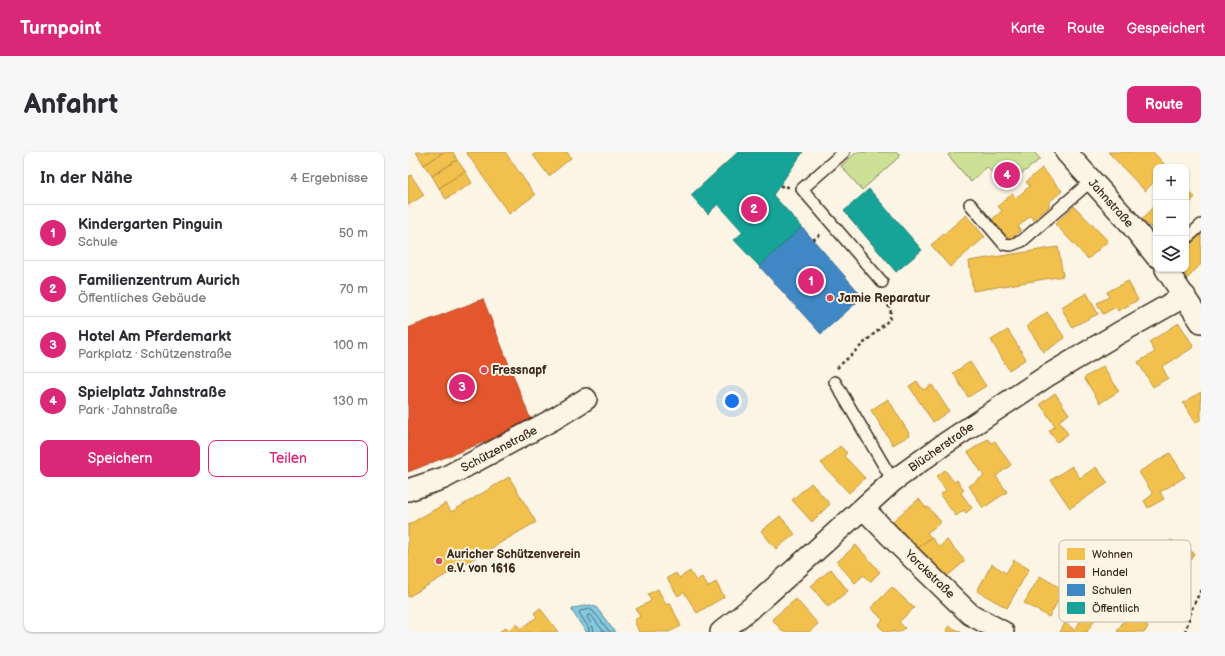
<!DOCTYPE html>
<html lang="de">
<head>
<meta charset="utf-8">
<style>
	:root { --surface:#fff; --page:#f7f7f7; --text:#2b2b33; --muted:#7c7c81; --line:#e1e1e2; --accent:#db2777 }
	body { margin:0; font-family:"Balsamiq Sans",sans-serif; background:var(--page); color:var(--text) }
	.controls { position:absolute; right:12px; top:12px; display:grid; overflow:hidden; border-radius:8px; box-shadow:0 1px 3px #0004 }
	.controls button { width:36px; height:36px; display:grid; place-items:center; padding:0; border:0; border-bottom:1px solid var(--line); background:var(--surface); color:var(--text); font:20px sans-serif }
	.you { position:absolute; left:324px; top:249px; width:14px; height:14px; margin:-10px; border:3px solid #fff; border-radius:50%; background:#1a73e8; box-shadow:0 0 0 6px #1a73e833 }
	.badge { display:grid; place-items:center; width:26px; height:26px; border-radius:50%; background:var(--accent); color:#fff; font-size:13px; font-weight:700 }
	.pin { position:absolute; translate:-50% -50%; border:2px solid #fff; box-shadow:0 1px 4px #0006 }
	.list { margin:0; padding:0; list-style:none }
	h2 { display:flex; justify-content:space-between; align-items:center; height:52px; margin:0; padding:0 16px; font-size:17px }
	h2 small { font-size:13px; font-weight:400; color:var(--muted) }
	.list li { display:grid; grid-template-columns:26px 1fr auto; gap:12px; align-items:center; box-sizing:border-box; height:56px; padding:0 16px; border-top:1px solid var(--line) }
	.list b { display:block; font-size:15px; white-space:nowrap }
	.list p { margin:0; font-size:13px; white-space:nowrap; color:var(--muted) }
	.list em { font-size:13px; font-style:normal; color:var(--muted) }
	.actions { display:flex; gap:8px; padding:12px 16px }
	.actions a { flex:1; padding:9px 0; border:1px solid var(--accent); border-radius:8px; text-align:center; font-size:14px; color:var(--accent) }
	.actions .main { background:var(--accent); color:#fff }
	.icon { flex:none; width:22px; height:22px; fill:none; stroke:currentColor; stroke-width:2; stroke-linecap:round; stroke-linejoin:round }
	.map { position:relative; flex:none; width:793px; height:480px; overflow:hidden; border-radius:8px }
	header { display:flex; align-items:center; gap:24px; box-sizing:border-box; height:56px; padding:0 20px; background:var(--accent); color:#fff }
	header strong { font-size:19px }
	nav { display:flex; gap:22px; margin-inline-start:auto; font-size:14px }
	.intro { display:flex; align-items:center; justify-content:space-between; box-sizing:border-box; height:96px; padding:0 24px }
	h1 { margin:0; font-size:28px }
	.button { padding:10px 18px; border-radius:8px; background:var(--accent); color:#fff; font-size:14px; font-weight:700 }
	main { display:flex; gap:24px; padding:0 24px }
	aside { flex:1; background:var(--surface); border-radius:8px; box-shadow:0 1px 3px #0004 }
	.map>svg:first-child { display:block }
</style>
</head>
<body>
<header>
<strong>Turnpoint</strong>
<nav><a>Karte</a><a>Route</a><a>Gespeichert</a></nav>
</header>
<div class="intro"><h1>Anfahrt</h1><a class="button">Route</a></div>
<main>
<aside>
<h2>In der Nähe<small>4 Ergebnisse</small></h2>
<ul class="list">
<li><span class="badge">1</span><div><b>Kindergarten Pinguin</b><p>Schule</p></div><em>50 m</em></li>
<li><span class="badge">2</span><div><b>Familienzentrum Aurich</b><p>Öffentliches Gebäude</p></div><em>70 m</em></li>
<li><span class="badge">3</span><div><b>Hotel Am Pferdemarkt</b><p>Parkplatz · Schützenstraße</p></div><em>100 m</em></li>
<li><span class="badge">4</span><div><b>Spielplatz Jahnstraße</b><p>Park · Jahnstraße</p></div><em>130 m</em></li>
</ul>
<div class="actions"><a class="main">Speichern</a><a>Teilen</a></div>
</aside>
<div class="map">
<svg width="793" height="480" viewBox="0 0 793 480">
	<rect width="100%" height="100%" fill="#fcf5e5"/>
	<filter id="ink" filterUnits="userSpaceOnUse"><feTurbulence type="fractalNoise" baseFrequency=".025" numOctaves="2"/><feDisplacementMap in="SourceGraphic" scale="8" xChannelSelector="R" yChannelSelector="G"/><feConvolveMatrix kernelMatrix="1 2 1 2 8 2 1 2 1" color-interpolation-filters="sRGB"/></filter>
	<g filter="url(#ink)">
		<path fill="#cde196" stroke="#84865a" d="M449 0H489L492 4 454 38 433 14Z
			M544 0H626L632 7 597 35 579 15 563 30 540 3Z"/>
		<path fill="#81cae2" stroke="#658a94" d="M182 453 188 455 207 480H178L164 459 165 456Z"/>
		<path fill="#f2c14e" stroke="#bb9440" d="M8 0H36L16 13Z
			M36 0H45L49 8 24 24 16 13Z
			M58 0H97L127 43 101 62Z
			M129 0H159L163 6 141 24 125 3Z
			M700 0H745L759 15H748V28L737 39Z
			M49 8 57 19 31 36 24 24Z
			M634 16 654 39 640 51 642 54 626 68 622 64 610 75 613 78 599 91 581 70 594 59 590 54 604 42 608 46 622 34 618 30Z
			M57 19 64 31 38 47 31 36Z
			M3 23 16 43 0 53V25Z
			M778 38 787 45 778 56Z
			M748 51V80L734 68Z
			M666 54 700 89 680 107 647 72Z
			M558 63 577 85 542 115 523 93Z
			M793 76V112L780 126 771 117H778V92Z
			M650 95 655 124 565 139 561 109Z
			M720 129 730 148 710 159 708 155 695 162 689 151 701 145 699 140Z
			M679 141 690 162 664 175 653 155Z
			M639 160 657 186 636 200 619 174Z
			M771 171 786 195 754 215 760 226 745 235 730 210 747 200 741 190Z
			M600 178 618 207 601 218 583 188Z
			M562 210 578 234 560 245 545 221Z
			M695 214 711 239 692 251 676 226Z
			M509 229 515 238 524 233 541 259 525 270 501 234Z
			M793 240V267L788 271 775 251Z
			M647 241 661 262 651 269 660 282 649 290 641 279 647 274 632 252Z
			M480 247 502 283 485 293 463 258Z
			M580 287 583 291 587 289 603 313 588 324 599 340 575 356 561 334 576 324 560 300Z
			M432 294 439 301 436 304 457 326 441 341 413 311Z
			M762 301 777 325 752 340 756 347 740 356 736 349 745 342 731 320Z
			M664 314 672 326 688 315 700 331 662 356 643 328Z
			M537 318 546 330 549 328 556 338 553 341 564 356 558 361 556 358 548 364 532 343 538 338 528 325Z
			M101 325 128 370 0 445V373L38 351 43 360Z
			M403 331 422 352 404 370 384 348Z
			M511 347 518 356 520 355 533 370 519 381 523 385 510 396 505 390 501 393 481 372Z
			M372 364 387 382 368 397 353 379Z
			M523 385 531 395 539 388 557 409 536 427 510 396Z
			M763 388 786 401 770 430 747 418Z
			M448 393 472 420 462 430 456 423 447 431 429 410Z
			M606 408 621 417 599 456 569 439 584 412 598 421Z
			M423 417 440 439 420 455 403 434Z
			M282 419 288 429 294 425 300 435 308 430 316 445 289 461 276 440 270 444 259 426 268 421 271 426Z
			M632 424 656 438 641 465 616 451Z
			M484 435 506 456 491 470 497 476 492 480H477L470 473 475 468 463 456Z
			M250 437 258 453 262 451 273 474 261 480H231L226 468 232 465 228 457 243 449 240 442Z
			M388 447 410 472 401 480H375L364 467Z
			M682 453 692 459 679 480H652L657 471 667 478Z
			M132 456 150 480H91L98 475 101 478 109 472 112 477 129 465 126 461Z
			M720 461 740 474 737 480H709Z
			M541 474 553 480H538Z"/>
		<path fill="#e4572e" stroke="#b14a29" d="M75 147 124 271 0 320V176Z"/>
		<path fill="#3f88c5" stroke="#3e6c93" d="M394 75 455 145 413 182 351 114Z"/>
		<path fill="#17a398" stroke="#227f73" d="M330 0H395L365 43 394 75 351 114 326 88 335 80 310 52 300 62 283 43Z
			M461 37 514 98 488 120 436 59Z"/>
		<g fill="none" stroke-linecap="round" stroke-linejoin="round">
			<path stroke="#576a6c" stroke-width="1" d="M181 480V476L171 461 172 459 182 457 185 459 202 480
				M186 480 185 475 179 465 180 463H183L196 480"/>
			<defs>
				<path id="lane" d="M436 0 394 37 474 130
					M562 52 596 92 603 93 614 89 683 29
					M778 87 793 73
					M427 230 485 329"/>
				<path id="street" d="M658 0 721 70 748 104
					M758 117 793 170
					M0 338 36 326 144 268 178 247
					M455 356 493 395 562 462 595 480
					M313 480 354 447 485 329 535 293 639 224 711 181 777 144"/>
			</defs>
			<use href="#lane" stroke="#3b2a1e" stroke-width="14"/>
			<use href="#street" stroke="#3b2a1e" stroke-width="24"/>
			<path stroke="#3b2a1e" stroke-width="2.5" stroke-dasharray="3 3" stroke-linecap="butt" d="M372 34 381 35
				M405 88 413 82
				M429 216 482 167 483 157 471 144
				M777 480 785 454 793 438"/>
			<use href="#lane" stroke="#fcf5e5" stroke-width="11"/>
			<use href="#street" stroke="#fcf5e5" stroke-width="21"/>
		</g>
	</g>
	<g fill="#d1495b" stroke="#fcf5e5" stroke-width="1.5">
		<circle cx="422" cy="146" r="4"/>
		<circle cx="76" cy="218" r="4"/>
		<circle cx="31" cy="409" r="4"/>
	</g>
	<g text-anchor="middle" stroke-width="4" stroke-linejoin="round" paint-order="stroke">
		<g font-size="12" fill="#3b2a1e" stroke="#fcf5e5">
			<text transform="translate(703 51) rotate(48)" y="4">Jahnstraße</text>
			<text transform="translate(533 295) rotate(-35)" y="4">Blücherstraße</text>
			<text transform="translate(91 297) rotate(-28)" y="4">Schützenstraße</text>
			<text transform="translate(522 422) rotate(44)" y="4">Yorckstraße</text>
		</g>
		<g font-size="12" font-weight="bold" fill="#3b2a1e" stroke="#fcf5e5" text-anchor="start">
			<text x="430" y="150">Jamie Reparatur</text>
			<text x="84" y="222">Fressnapf</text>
			<text x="39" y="406">Auricher Schützenverein<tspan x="39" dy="14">e.V. von 1616</tspan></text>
		</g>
	</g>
	<rect x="651" y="388" width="132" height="82" rx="6" fill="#fcf5e5" stroke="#c2b8a9" stroke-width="1"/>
	<rect x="659" y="396" width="18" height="12" fill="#f2c14e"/>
	<rect x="659" y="414" width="18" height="12" fill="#e4572e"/>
	<rect x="659" y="432" width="18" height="12" fill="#3f88c5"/>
	<rect x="659" y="450" width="18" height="12" fill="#17a398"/>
	<g font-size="11" fill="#3b2a1e">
		<text x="684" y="406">Wohnen</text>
		<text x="684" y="424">Handel</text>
		<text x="684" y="442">Schulen</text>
		<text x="684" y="460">Öffentlich</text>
	</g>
</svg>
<div class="controls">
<button>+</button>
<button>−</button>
<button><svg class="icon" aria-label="layers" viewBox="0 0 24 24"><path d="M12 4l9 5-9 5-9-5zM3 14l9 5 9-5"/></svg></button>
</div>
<div class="you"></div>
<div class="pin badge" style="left:403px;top:129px">1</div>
<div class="pin badge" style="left:346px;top:57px">2</div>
<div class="pin badge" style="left:54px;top:235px">3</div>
<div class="pin badge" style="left:599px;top:23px">4</div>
</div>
</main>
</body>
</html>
